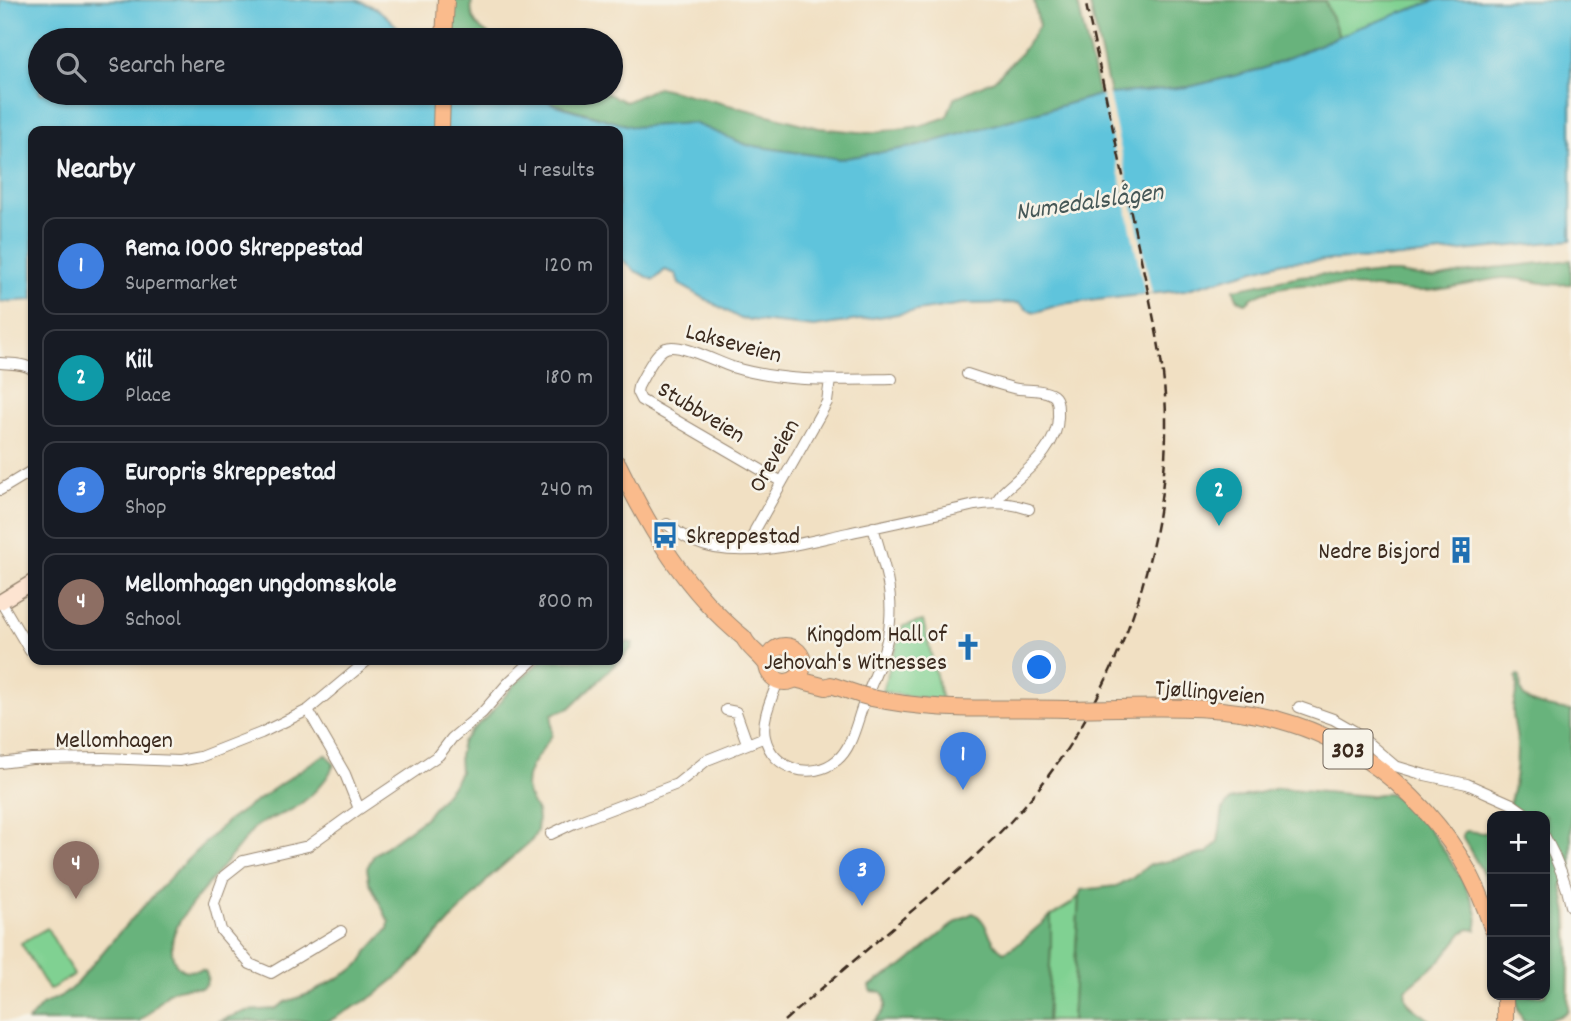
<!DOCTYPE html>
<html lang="en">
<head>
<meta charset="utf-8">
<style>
	:root { --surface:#171b24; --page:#20242c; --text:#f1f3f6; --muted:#9ea1a6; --line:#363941; --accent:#d93025 }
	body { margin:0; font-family:Dekko,sans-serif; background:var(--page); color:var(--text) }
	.controls { position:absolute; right:21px; bottom:21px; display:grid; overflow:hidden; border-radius:14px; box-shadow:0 2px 5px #0004 }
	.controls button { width:63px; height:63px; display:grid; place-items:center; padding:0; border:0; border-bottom:2px solid var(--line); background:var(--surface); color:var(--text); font:35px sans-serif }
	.you { position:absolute; left:1040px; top:668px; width:24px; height:24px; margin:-18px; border:5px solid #fff; border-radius:50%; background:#1a73e8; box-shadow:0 0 0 10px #1a73e833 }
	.badge { display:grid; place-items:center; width:46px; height:46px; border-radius:50%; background:var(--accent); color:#fff; font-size:23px; font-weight:700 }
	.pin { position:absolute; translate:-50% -58px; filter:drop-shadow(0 2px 4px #0008) }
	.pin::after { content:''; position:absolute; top:37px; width:24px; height:21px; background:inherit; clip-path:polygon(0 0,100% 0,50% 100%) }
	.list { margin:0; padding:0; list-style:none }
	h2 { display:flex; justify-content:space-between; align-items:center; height:91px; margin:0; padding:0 28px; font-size:30px }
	h2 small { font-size:23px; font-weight:400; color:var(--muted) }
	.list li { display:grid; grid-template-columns:46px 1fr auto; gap:21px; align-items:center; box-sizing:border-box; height:98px; margin:0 14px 14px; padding:0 14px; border:2px solid var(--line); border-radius:14px }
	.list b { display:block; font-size:26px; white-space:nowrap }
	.list p { margin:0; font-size:23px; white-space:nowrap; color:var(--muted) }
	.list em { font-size:23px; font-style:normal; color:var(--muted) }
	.icon { flex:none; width:38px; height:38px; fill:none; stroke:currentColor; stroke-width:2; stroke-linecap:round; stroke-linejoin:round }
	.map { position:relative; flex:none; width:1571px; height:1021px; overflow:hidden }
	.search { position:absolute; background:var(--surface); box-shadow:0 2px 5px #0004; left:28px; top:28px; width:595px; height:77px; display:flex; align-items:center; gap:18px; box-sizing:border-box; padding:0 24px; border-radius:38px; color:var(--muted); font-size:26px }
	.panel { position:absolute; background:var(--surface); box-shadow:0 2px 5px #0004; left:28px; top:126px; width:595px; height:539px; border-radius:14px }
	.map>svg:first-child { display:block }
</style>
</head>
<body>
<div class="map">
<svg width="1571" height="1021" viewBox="0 0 1571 1021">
	<rect width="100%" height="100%" fill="#f7f3e8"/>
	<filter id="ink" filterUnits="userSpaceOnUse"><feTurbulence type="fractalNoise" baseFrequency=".0143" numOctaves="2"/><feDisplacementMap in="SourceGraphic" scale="14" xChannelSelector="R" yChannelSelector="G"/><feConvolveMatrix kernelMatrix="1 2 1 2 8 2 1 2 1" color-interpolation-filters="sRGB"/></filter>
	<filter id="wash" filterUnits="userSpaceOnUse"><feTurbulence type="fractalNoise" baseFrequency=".00686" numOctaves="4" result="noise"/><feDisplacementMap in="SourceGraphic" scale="28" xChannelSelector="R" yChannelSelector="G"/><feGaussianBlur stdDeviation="1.57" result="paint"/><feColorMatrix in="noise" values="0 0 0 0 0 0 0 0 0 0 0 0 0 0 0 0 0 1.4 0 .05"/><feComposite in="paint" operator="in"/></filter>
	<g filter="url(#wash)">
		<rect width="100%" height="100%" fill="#f1e0c3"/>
		<path fill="#80d192" stroke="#5e7e58" stroke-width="2" d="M1307 0H1437L1339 36 1325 1Z
			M923 621 942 700 906 696 882 691 903 626Z
			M1079 896 1072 1021H1047L1051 943V916L1072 903Z
			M47 928 74 975 49 990 21 943Z"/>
		<path fill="#68b37c" stroke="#526e4d" stroke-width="2" d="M456 0H472C468 22 481 31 498 40H457C451 27 453 14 456 0Z
			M1034 0H1077L1099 95 919 146 840 159 747 145 693 123 633 127 555 104 536 93H606L626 102 658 87 819 128 868 133 920 126 947 117 954 98 994 80 1021 53 1039 26Z
			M1089 0 1325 1 1339 36 1262 69 1189 87 1110 94Z
			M1571 260V284C1564 284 1557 285 1550 284 1533 282 1519 277 1502 278 1476 281 1450 290 1423 291 1381 291 1276 271 1246 303 1238 301 1235 297 1234 289L1300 276 1322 274 1348 277 1379 273H1398L1433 278 1493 268Z
			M628 642 633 643 632 648 570 708 552 714V735L531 766 527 777 526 787 528 795 537 812 538 820 537 831 532 840 492 875 405 971 374 996 329 1021H218L247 1011 275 1009 286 1002 311 993 351 971 363 961 367 952 388 929 389 922 369 881 367 868 374 855 425 818 454 783 460 772 459 756 462 742 471 731 489 715 514 685 542 660H618V646Z
			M1517 675 1520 677C1521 682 1520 689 1522 694 1529 706 1558 709 1571 711V876L1567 878 1562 886 1567 914 1569 957 1568 1010C1559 1021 1537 1021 1523 1021L1518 1010 1516 995H1545V816H1505C1515 791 1517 771 1517 744 1517 733 1513 722 1513 711 1513 699 1520 689 1516 678Z
			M327 755 334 764C329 780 304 804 289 811 277 817 265 819 254 828 239 847 224 865 209 883 197 898 178 918 173 937 171 947 171 961 180 968 187 974 197 968 205 970L208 977 206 984 201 988C160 984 167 1002 139 1021H28L42 1005 65 994 75 985 119 933 178 869 226 822 311 763 323 756Z
			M1278 788 1370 796C1377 794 1385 792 1392 795 1420 806 1470 885 1477 914 1478 920 1478 924 1476 930L1469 929 1463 932 1442 959 1406 989C1402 1006 1420 1011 1431 1021H1072L1079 896 1081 890 1116 886 1130 880 1149 865 1207 853 1218 842 1223 809 1230 800Z
			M1467 831 1483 833 1492 831V892L1484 875 1463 838V833Z
			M973 913C990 921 988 944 1004 952 1023 944 1034 928 1051 916V943L1047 1021H874C884 1013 890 1004 882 992L871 991 870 986C880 978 892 973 903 966 926 948 946 925 973 913Z"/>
		<path fill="#5fc4dc" stroke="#4d777d" stroke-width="2" d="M0 0H356C363 3 371 5 377 9 393 19 402 38 422 40H40V93H536L555 105 633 127 693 123 747 145 840 159 919 146 1099 95 1189 87 1262 69 1356 29 1437 0H1571V240L1403 257 1283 262 1184 290 1062 304 1036 312 1028 310 1019 303 962 304 814 327 741 319 679 284 676 274 665 270 654 280 635 271 618 256V131H33V300L0 302Z"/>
		<path fill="#f1e0c3" d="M1101 91H1108L1152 293 1145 294Z"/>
	</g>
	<g filter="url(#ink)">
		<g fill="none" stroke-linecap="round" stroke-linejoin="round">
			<defs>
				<path id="minor" d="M0 363C11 364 25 363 33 370
					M967 374C982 379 998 384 1013 388 1025 391 1040 388 1051 394 1058 397 1058 405 1058 413 1060 442 1034 465 1013 483 1006 489 1000 494 996 503
					M782 482 641 400 637 392 638 387C644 376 655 352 666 348 679 342 717 362 732 367 784 383 839 380 892 379
					M0 490 33 470
					M667 524C680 535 697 545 715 548 759 556 805 542 848 533 890 524 933 515 975 505 993 502 1011 503 1029 509
					M748 550 755 530 827 402 830 380
					M1 602 30 651
					M778 681C772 698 761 719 765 737 772 770 812 781 837 760 851 749 856 725 862 708 872 680 888 651 890 621 893 589 882 558 873 527
					M1299 707 1333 719 1354 731 1395 766 1425 775 1467 784 1512 804 1529 816
					M308 710 345 774 359 809
					M726 710 736 712 747 743
					M0 763 32 759 103 758 179 761 200 757 261 733 308 710 368 660
					M551 834 574 823 677 784 707 760 765 737
					M1545 837C1557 859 1566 881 1571 906
					M341 931 271 973 250 964 221 930 214 903 224 876 243 861 308 846 359 809 439 755 452 738 482 713 509 682 533 660"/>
				<path id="secondary" d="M0 602 33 582"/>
				<path id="primary" d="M444 40 446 0
					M441 131 442 93
					M618 464C650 530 686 591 744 638 748 648 761 655 767 665
					M767 664a18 18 0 1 1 36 0a18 18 0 1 1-36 0Z
					M795 679 826 687 831 685 861 695
					M872 698C936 713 1000 707 1065 709
					M1119 708C1172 707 1228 706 1279 720 1379 747 1462 829 1492 928
					M1505 995V1021"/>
			</defs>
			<use href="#minor" stroke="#968570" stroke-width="12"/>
			<use href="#secondary" stroke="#968570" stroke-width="17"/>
			<use href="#primary" stroke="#968570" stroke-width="18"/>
			<use href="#minor" stroke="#fff" stroke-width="10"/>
			<use href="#secondary" stroke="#fde4d1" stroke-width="14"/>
			<use href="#primary" stroke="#fabb8c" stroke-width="16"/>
			<path stroke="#3b2a1e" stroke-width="2.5" stroke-dasharray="10 5" stroke-linecap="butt" d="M784 1021C825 985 867 950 908 914 943 885 978 855 1010 822 1107 717 1167 566 1166 422 1166 380 1158 338 1149 296L1085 0"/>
			<defs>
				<path id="primary-bridge" d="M861 695 872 698
					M1065 709 1119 708"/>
			</defs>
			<use href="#primary-bridge" stroke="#968570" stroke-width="18" stroke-linecap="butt"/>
			<use href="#primary-bridge" stroke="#fabb8c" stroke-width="16"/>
		</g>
	</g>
	<defs>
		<symbol id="bus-bare" viewBox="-9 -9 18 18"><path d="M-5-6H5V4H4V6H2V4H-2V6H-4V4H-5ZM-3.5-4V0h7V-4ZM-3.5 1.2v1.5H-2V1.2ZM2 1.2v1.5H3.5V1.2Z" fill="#1f6fb2" stroke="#f7f3e8" stroke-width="2.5" paint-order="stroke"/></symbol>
		<symbol id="building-bare" viewBox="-9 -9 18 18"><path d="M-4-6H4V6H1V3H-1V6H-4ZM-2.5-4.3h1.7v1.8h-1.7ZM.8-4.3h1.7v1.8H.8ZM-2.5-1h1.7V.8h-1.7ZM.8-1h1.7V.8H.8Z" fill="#1f6fb2" stroke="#f7f3e8" stroke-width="2.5" paint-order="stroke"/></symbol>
		<symbol id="church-bare" viewBox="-9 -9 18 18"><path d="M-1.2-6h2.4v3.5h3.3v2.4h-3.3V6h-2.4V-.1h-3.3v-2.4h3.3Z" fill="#1f6fb2" stroke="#f7f3e8" stroke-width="2.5" paint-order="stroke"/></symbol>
	</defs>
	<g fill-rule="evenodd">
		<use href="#bus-bare" x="646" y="516" width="38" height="38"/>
		<use href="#building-bare" x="1442" y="531" width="38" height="38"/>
		<use href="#church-bare" x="949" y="628" width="38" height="38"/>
	</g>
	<g text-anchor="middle" stroke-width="5" stroke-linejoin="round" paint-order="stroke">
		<rect fill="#f7f3e8" stroke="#73665b" stroke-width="2" x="1323.5" y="729.5" width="49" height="39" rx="5"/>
		<g font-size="23" font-weight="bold" fill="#3b2a1e">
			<text x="1348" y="757">303</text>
		</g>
		<g font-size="24" fill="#3b2a1e" stroke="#f7f3e8">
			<text transform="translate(734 342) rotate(15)" y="8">Lakseveien</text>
			<text transform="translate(702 411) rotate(31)" y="8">Stubbveien</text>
			<text transform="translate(773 455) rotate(-61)" y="8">Oreveien</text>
			<text transform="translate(1210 691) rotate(5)" y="8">Tjøllingveien</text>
			<text x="114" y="747">Mellomhagen</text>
		</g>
		<g font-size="24" fill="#3b2a1e" stroke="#f7f3e8" text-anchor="end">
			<text x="686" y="543" text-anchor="start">Skreppestad</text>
			<text x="1440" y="558">Nedre Bisjord</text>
			<text x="947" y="641">Kingdom Hall of<tspan x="947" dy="28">Jehovah's Witnesses</tspan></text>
		</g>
		<g font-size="26" font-style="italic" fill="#465857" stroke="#f7f3e8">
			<text transform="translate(1089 200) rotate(-8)" y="9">Numedalslågen</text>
		</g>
	</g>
</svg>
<div class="controls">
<button>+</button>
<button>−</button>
<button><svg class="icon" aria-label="layers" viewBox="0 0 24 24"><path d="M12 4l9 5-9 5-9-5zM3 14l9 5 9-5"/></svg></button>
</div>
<div class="you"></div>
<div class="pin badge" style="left:963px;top:790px;background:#3f7fe0">1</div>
<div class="pin badge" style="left:1219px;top:526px;background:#0f9aa8">2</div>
<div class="pin badge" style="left:862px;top:906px;background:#3f7fe0">3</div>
<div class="pin badge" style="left:76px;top:899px;background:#8d6e63">4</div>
<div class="search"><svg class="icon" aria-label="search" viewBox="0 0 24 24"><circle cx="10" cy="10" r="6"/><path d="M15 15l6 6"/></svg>Search here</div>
<section class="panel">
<h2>Nearby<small>4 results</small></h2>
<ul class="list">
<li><span class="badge" style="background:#3f7fe0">1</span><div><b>Rema 1000 Skreppestad</b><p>Supermarket</p></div><em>120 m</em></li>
<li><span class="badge" style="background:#0f9aa8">2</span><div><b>Kiil</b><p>Place</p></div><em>180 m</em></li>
<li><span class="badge" style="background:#3f7fe0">3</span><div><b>Europris Skreppestad</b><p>Shop</p></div><em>240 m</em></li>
<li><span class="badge" style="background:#8d6e63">4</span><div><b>Mellomhagen ungdomsskole</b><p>School</p></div><em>800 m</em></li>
</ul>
</section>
</div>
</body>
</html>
